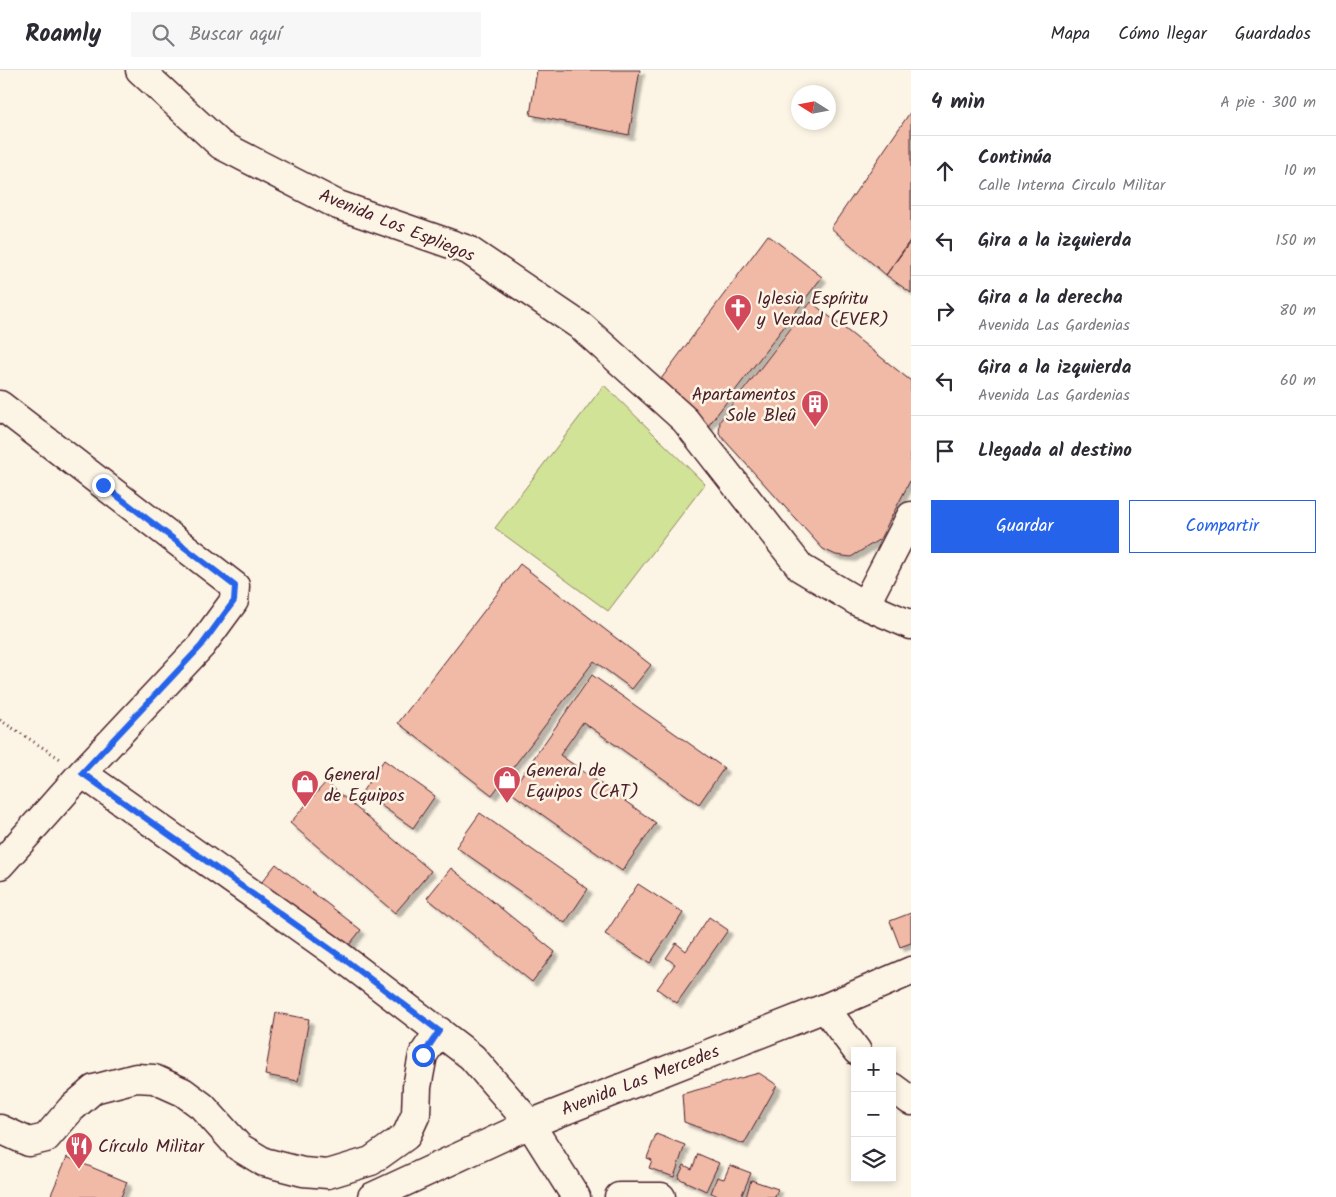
<!DOCTYPE html>
<html lang="es">
<head>
<meta charset="utf-8">
<style>
	:root { --surface:#fff; --page:#f7f7f7; --text:#2b2b33; --muted:#7c7c81; --line:#e1e1e2; --accent:#2563eb }
	body { margin:0; font-family:Kalam,sans-serif; background:var(--page); color:var(--text) }
	.controls { position:absolute; right:15px; bottom:15px; display:grid; overflow:hidden; border-radius:0px; box-shadow:0 2px 8px #0003 }
	.controls button { width:45px; height:45px; display:grid; place-items:center; padding:0; border:0; border-bottom:1px solid var(--line); background:var(--surface); color:var(--text); font:25px sans-serif }
	.compass { position:absolute; left:791px; top:15px; width:45px; height:45px; border-radius:50%; background:var(--surface); box-shadow:0 2px 8px #0003; rotate:281deg }
	.stop { position:absolute; width:15px; height:15px; margin:-11px; border:4px solid #2563eb; border-radius:50%; background:#fff }
	.stop.end { background:#2563eb; border-color:#fff; box-shadow:0 1px 5px #0008 }
	.list { margin:0; padding:0; list-style:none }
	h2 { display:flex; justify-content:space-between; align-items:center; height:65px; margin:0; padding:0 20px; font-size:21px }
	h2 small { font-size:16px; font-weight:400; color:var(--muted) }
	.list li { display:grid; grid-template-columns:32px 1fr auto; gap:15px; align-items:center; box-sizing:border-box; height:70px; padding:0 20px; border-top:1px solid var(--line) }
	.list b { display:block; font-size:19px; white-space:nowrap }
	.list p { margin:0; font-size:16px; white-space:nowrap; color:var(--muted) }
	.list em { font-size:16px; font-style:normal; color:var(--muted) }
	.actions { display:flex; gap:10px; padding:15px 20px }
	.actions a { flex:1; padding:11px 0; border:1px solid var(--accent); border-radius:0px; text-align:center; font-size:18px; color:var(--accent) }
	.actions .main { background:var(--accent); color:#fff }
	.icon { flex:none; width:28px; height:28px; fill:none; stroke:currentColor; stroke-width:2; stroke-linecap:round; stroke-linejoin:round }
	.map { position:relative; flex:none; width:911px; height:1127px; overflow:hidden }
	header { display:flex; align-items:center; gap:30px; box-sizing:border-box; height:70px; padding:0 25px; background:var(--surface); border-bottom:1px solid var(--line) }
	header strong { font-size:24px }
	nav { display:flex; gap:28px; margin-inline-start:auto; font-size:18px }
	.search { width:350px; height:45px; background:var(--page); display:flex; align-items:center; gap:12px; box-sizing:border-box; padding:0 18px; border-radius:0px; color:var(--muted); font-size:19px }
	main { display:flex }
	aside { flex:1; background:var(--surface) }
	.map>svg:first-child { display:block }
</style>
</head>
<body>
<header>
<strong>Roamly</strong>
<div class="search"><svg class="icon" aria-label="search" viewBox="0 0 24 24"><circle cx="10" cy="10" r="6"/><path d="M15 15l6 6"/></svg>Buscar aquí</div>
<nav><a>Mapa</a><a>Cómo llegar</a><a>Guardados</a></nav>
</header>
<main>
<div class="map">
<svg width="911" height="1127" viewBox="0 0 911 1127">
	<defs>
		<filter id="shadow"><feDropShadow dx="4.5" dy="4.5" stdDeviation="1" flood-color="#0004"/></filter>
	</defs>
	<rect width="100%" height="100%" fill="#fcf5e5"/>
	<filter id="ink" filterUnits="userSpaceOnUse"><feTurbulence type="fractalNoise" baseFrequency=".02" numOctaves="2"/><feDisplacementMap in="SourceGraphic" scale="10" xChannelSelector="R" yChannelSelector="G"/><feConvolveMatrix kernelMatrix="1 2 1 2 8 2 1 2 1" color-interpolation-filters="sRGB"/></filter>
	<g filter="url(#ink)">
		<path fill="#d1e397" stroke="#8e8161" d="M604 315 705 414 608 541 495 458Z"/>
		<path fill="#f1baa7" stroke="#4a1f2b" filter="url(#shadow)" d="M537 0H640L629 65 530 45Z
			M911 41V169L886 205 831 158Z
			M768 165 822 207 702 364 655 317Z
			M911 171V223L886 205Z
			M811 232 911 311V409L880 469 851 487 836 485 823 479 719 364 720 351Z
			M520 494 651 595 632 619 594 591 492 725 398 653Z
			M592 605 724 698 699 734 583 652 560 685 656 753 622 801 510 722Z
			M384 690 435 726 413 758 362 722Z
			M326 712 431 801 395 843 290 753Z
			M480 743 588 819 565 853 456 777Z
			M276 794 361 860 346 879 261 813Z
			M451 798 555 882 532 912 427 828Z
			M638 814 683 843 650 893 605 864Z
			M911 843V873L900 877 890 851Z
			M709 847 728 860 677 933 657 919 675 894 666 888 676 873 686 881Z
			M276 943 309 949 298 1011 265 1005Z
			M759 1003 777 1015 744 1074 684 1052 682 1024Z
			M656 1064 685 1075 674 1107 649 1098 652 1090 647 1088Z
			M698 1084 719 1093 706 1121 678 1108 684 1095 692 1099Z
			M67 1087 127 1112 121 1127H50Z
			M730 1095 751 1103 741 1127H721L711 1123 717 1107 724 1109Z
			M751 1110 778 1119 775 1127H746Z"/>
		<g fill="none" stroke-linecap="round" stroke-linejoin="round">
			<defs>
				<path id="minor" d="M140 0 221 75 338 135 468 180 582 257 685 350 801 498 858 532 911 555
					M0 335 235 516 234 531 201 576 82 703 0 795
					M865 535 911 446
					M82 703 340 886 472 987 530 1054 576 1127
					M825 938 857 981
					M892 1017 911 1031
					M0 1059 29 1072 46 1068 71 1039 94 1019 136 1008 154 1009 183 1022 202 1036 239 1077 264 1092 303 1102 328 1104 371 1091 406 1066 416 1044 417 1017 423 985 439 961
					M372 1127 530 1054 825 938 911 901
					M619 1127H661"/>
			</defs>
			<use href="#minor" stroke="#4a1f2b" stroke-width="31"/>
			<path stroke="#4a1f2b" stroke-width="3" stroke-dasharray="1 4" stroke-linecap="butt" d="M0 650 62 690"/>
			<use href="#minor" stroke="#fcf5e5" stroke-width="28"/>
		</g>
	</g>
	<g fill="none" stroke-linecap="round" stroke-linejoin="round" filter="url(#ink)">
		<path stroke="#2563eb" stroke-width="6" d="M103 415 235 516 234 531 201 576 82 703 340 886 439 961 423 985"/>
	</g>
	<defs>
		<symbol id="church-pin" viewBox="-11 -11 22 30"><path d="M0 17L-7.5 6A9.5 9.5 0 1 1 7.5 6Z" fill="#d1495b" stroke="#fcf5e5"/><path d="M-1.2-6h2.4v3.5h3.3v2.4h-3.3V6h-2.4V-.1h-3.3v-2.4h3.3Z" fill="#fff"/></symbol>
		<symbol id="building-pin" viewBox="-11 -11 22 30"><path d="M0 17L-7.5 6A9.5 9.5 0 1 1 7.5 6Z" fill="#d1495b" stroke="#fcf5e5"/><path d="M-4-6H4V6H1V3H-1V6H-4ZM-2.5-4.3h1.7v1.8h-1.7ZM.8-4.3h1.7v1.8H.8ZM-2.5-1h1.7V.8h-1.7ZM.8-1h1.7V.8H.8Z" fill="#fff"/></symbol>
		<symbol id="shop-pin" viewBox="-11 -11 22 30"><path d="M0 17L-7.5 6A9.5 9.5 0 1 1 7.5 6Z" fill="#d1495b" stroke="#fcf5e5"/><path d="M-5-2.5h2.3a2.7 3.5 0 0 1 5.4 0H5L5.5 6h-11ZM-1.5-2.5h3a1.5 2.3 0 0 0-3 0Z" fill="#fff"/></symbol>
		<symbol id="restaurant-pin" viewBox="-11 -11 22 30"><path d="M0 17L-7.5 6A9.5 9.5 0 1 1 7.5 6Z" fill="#d1495b" stroke="#fcf5e5"/><path d="M-5-6h1v4h1v-4h1v4h1v-4h1v5L-1.5 .5V6h-2V.5L-5-1ZM5-6V6H3V1.5H1.5Q1.5-4 5-6Z" fill="#fff"/></symbol>
	</defs>
	<g fill-rule="evenodd">
		<use href="#church-pin" x="722" y="222" width="32" height="43"/>
		<use href="#building-pin" x="799" y="318" width="32" height="43"/>
		<use href="#shop-pin" x="491" y="694" width="32" height="43"/>
		<use href="#shop-pin" x="289" y="698" width="32" height="43"/>
		<use href="#restaurant-pin" x="63" y="1060" width="32" height="43"/>
	</g>
	<g text-anchor="middle" stroke-width="5" stroke-linejoin="round" paint-order="stroke">
		<g font-size="18" fill="#4a1f2b" stroke="#fcf5e5">
			<text transform="translate(397 155) rotate(22)" y="6">Avenida Los Espliegos</text>
			<text transform="translate(640 1010) rotate(-21)" y="6">Avenida Las Mercedes</text>
		</g>
		<g font-size="18" fill="#4a1f2b" stroke="#fcf5e5" text-anchor="start">
			<text x="757" y="234">Iglesia Espíritu<tspan x="757" dy="21">y Verdad (EVER)</tspan></text>
			<text x="796" y="330" text-anchor="end">Apartamentos<tspan x="796" dy="21">Sole Bleû</tspan></text>
			<text x="526" y="706">General de<tspan x="526" dy="21">Equipos (CAT)</tspan></text>
			<text x="324" y="710">General<tspan x="324" dy="21">de Equipos</tspan></text>
			<text x="98" y="1082">Círculo Militar</text>
		</g>
	</g>
</svg>
<div class="controls">
<button>+</button>
<button>−</button>
<button><svg class="icon" aria-label="layers" viewBox="0 0 24 24"><path d="M12 4l9 5-9 5-9-5zM3 14l9 5 9-5"/></svg></button>
</div>
<svg class="compass" viewBox="-18 -18 36 36"><path d="M0-13l5 13h-10z" fill="#e53935"/><path d="M0 13l5-13h-10z" fill="#7c7c81"/></svg>
<div class="stop" style="left:423px;top:985px"></div>
<div class="stop end" style="left:103px;top:415px"></div>
</div>
<aside>
<h2>4 min<small>A pie · 300 m</small></h2>
<ul class="list">
<li><svg class="icon" aria-label="ahead" viewBox="0 0 24 24"><path d="M12 20V5M6 11l6-6 6 6"/></svg><div><b>Continúa</b><p>Calle Interna Circulo Militar</p></div><em>10 m</em></li>
<li><svg class="icon" aria-label="left" viewBox="0 0 24 24"><path d="M17 20v-9H6M10 6l-5 5 5 5"/></svg><div><b>Gira a la izquierda</b></div><em>150 m</em></li>
<li><svg class="icon" aria-label="right" viewBox="0 0 24 24"><path d="M7 20v-9h11M14 6l5 5-5 5"/></svg><div><b>Gira a la derecha</b><p>Avenida Las Gardenias</p></div><em>80 m</em></li>
<li><svg class="icon" aria-label="left" viewBox="0 0 24 24"><path d="M17 20v-9H6M10 6l-5 5 5 5"/></svg><div><b>Gira a la izquierda</b><p>Avenida Las Gardenias</p></div><em>60 m</em></li>
<li><svg class="icon" aria-label="arrive" viewBox="0 0 24 24"><path d="M6 21V4h12l-3 4 3 4H6"/></svg><div><b>Llegada al destino</b></div></li>
</ul>
<div class="actions"><a class="main">Guardar</a><a>Compartir</a></div>
</aside>
</main>
</body>
</html>
